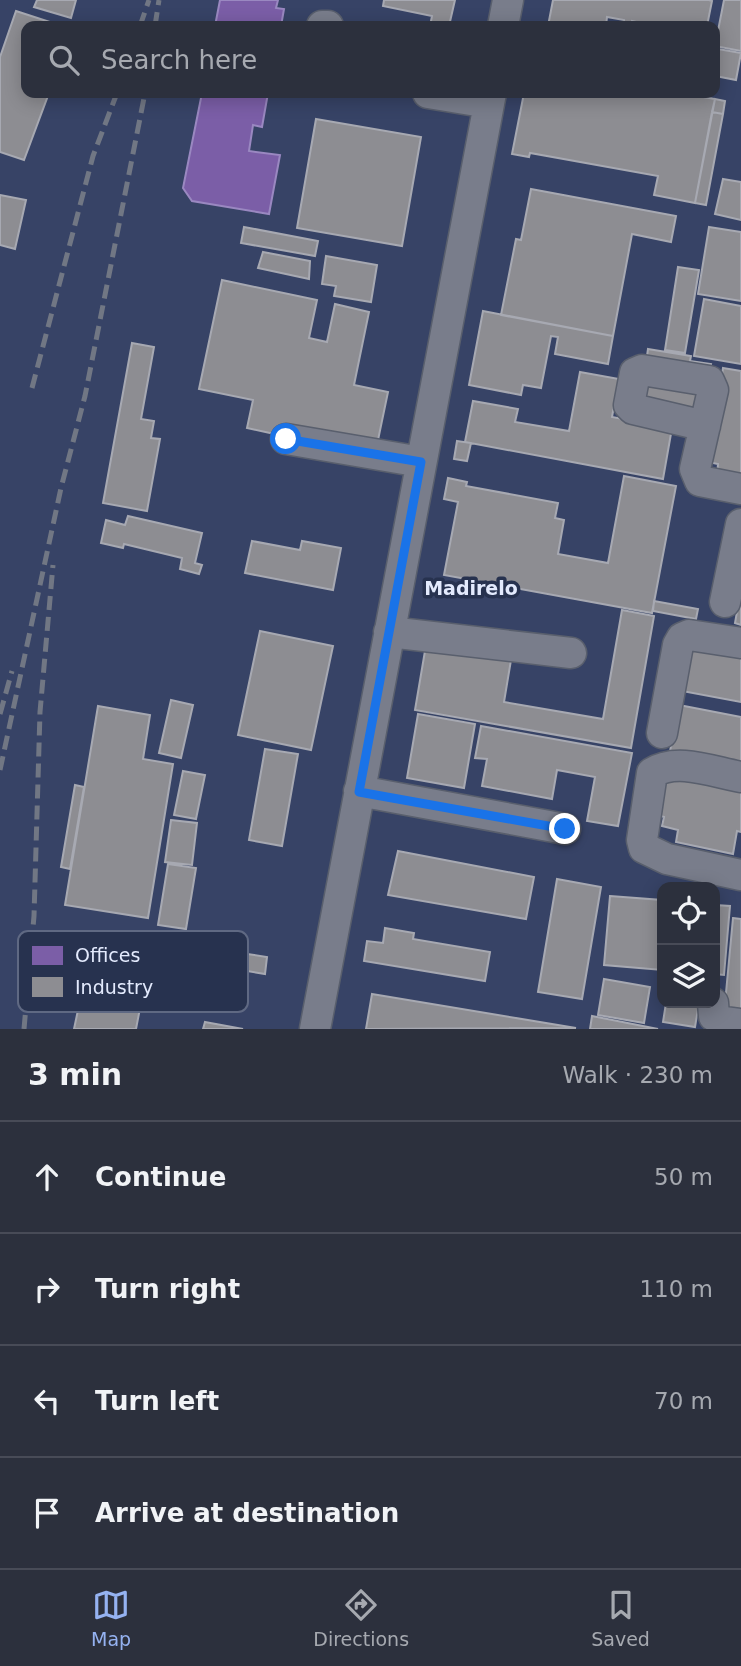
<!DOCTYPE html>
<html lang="en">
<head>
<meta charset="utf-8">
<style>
	:root { --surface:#2c303d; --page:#343844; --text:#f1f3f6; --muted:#a6a9b0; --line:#484b57; --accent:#95b2f1 }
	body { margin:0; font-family:"DejaVu Sans",sans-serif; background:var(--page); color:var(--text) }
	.controls { position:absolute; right:21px; bottom:21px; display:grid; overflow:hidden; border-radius:14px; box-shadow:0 4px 18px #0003 }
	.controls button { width:63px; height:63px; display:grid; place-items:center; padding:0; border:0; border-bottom:2px solid var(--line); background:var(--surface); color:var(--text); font:35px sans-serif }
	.stop { position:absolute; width:21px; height:21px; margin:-16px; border:5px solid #1a73e8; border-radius:50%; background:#fff }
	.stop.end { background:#1a73e8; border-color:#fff; box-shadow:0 2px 7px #0008 }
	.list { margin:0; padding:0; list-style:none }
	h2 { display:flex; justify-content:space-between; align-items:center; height:91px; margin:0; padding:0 28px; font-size:30px }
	h2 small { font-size:23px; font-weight:400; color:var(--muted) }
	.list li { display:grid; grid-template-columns:46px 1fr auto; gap:21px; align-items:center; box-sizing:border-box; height:112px; padding:0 28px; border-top:2px solid var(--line) }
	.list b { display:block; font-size:26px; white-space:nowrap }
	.list em { font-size:23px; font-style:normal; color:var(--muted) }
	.icon { flex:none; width:38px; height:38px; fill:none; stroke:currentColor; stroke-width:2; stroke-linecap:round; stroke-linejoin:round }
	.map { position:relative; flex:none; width:741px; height:1029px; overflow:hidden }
	.search { position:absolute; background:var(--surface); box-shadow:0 4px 18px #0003; left:21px; right:21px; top:21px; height:77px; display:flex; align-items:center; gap:18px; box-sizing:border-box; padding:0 24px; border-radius:14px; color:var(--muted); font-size:26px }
	.sheet { height:539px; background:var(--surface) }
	nav { display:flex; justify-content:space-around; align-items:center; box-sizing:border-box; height:98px; border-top:2px solid var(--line); background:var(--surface); font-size:19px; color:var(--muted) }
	nav a { display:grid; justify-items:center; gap:4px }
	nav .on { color:var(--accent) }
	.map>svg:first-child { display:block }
</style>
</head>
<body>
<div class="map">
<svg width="741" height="1029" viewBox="0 0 741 1029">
	<rect width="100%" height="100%" fill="#3a4051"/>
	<path fill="#374366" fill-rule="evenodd" d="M0 0H741V1029H0ZM26 26H715V93H26ZM662 887H715V1003H662Z"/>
	<path fill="#7b5ea7" stroke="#9a88c1" stroke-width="2" d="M220 0H278L276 8 284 9 281 26H215Z
		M202 93H268L262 127 253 125 249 151 280 155 269 214 192 201 183 188Z"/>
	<path fill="#8d8d92" stroke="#a7a9b2" stroke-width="2" d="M37 0H76L71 18 34 7Z
		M384 0H455L449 26H430L432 16 383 6Z
		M553 0H709L712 1 707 26H645V24L632 21 631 26H623L624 20 607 17 606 26H548Z
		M724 0H741V51L715 46Z
		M16 11 62 26H26V93H49L24 160 0 152V57Z
		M718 49 741 53 736 80 715 76Z
		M524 93H680L715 99 695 203 654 195 658 176 530 153 529 157 512 154Z
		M715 99 725 101 723 114 712 112Z
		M712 112 723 114 706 205 695 203Z
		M316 119 421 137 402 246 297 228Z
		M723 179 741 182V220L715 214Z
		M531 189 676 216 671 242 632 234 613 336 501 315 516 239 521 240Z
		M0 195 26 200 15 249 0 245Z
		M244 227 318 241 315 256 241 243Z
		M709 227 741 232V301L698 294Z
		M263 252 310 261 309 279 258 268Z
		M326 256 377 265 371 302 334 296 336 286 322 284Z
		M678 267 699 270 685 353 665 350Z
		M222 280 317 300 309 338 327 342 335 304 369 312 354 385 388 392 377 445 279 435 247 428 253 400 199 389Z
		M704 299 741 306V364L694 356Z
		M483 311 613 336 608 364 555 354 558 337 551 336 541 388 523 385 521 395 469 385Z
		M132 343 154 347 141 419 154 421 151 438 160 439 147 511 103 503Z
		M648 349 691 356 690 361 711 364 709 373 646 363Z
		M723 368 741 371V479L717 476 718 464 708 462Z
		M580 372 619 379 612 417 672 428 663 479 465 442 473 401 518 409 515 422 569 431Z
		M641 376 706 387 702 415 636 405Z
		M457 441 471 443 467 461 454 459Z
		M624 476 676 486 652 613 444 575 458 502 444 499 448 478 467 482 466 486 558 503 555 518 564 520 558 554 608 563Z
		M128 516 202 533 195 563 202 565 199 574 180 569 182 558 124 544 123 548 101 543 106 520 125 525Z
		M252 541 300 550 302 541 341 548 333 590 245 573Z
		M741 589V625L735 623Z
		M654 601 698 609 696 619 653 611Z
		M622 610 654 616 631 748 415 710 426 645 511 660 504 702 603 719Z
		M260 631 333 646 311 750 238 735Z
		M692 642 741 652V702L682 691Z
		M171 700 193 705 181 758 159 753Z
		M679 705 741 717V765L670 751Z
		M98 706 150 715 143 759 173 764 148 918 65 905Z
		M418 714 475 724 464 788 407 778Z
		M481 726 632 753 618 826 587 821 595 777 557 770 552 799 482 786 487 759 475 758Z
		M265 749 298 754 282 846 249 840Z
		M183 771 205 775 196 819 174 815Z
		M665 776 741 786V832L737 831 733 854 676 842 678 830 662 826 664 817 657 815Z
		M75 785 84 787 70 869 61 867Z
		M171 820 197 823 192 865 165 862Z
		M398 851 534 877 526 919 388 895Z
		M168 864 196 868 186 929 158 925Z
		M557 879 601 887 582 999 538 992Z
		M610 896 662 900V970L604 965Z
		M715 905 730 906 724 975 715 974Z
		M733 918 741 919V1016L724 1014Z
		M385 928 414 933 413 939 490 952 485 981 364 961 367 941 383 943Z
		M173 943 267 957 265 974 170 958Z
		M102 957 148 967 136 1029H74L82 991 95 993Z
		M604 979 650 987 644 1023 598 1015Z
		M372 994 576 1028 366 1029Z
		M666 1003H699L695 1027 663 1022Z
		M592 1016 658 1029H590Z
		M205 1022 243 1029H203Z"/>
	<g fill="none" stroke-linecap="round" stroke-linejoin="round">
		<defs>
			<path id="minor" d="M322 26H328
				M503 26 508 0
				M428 93 489 103
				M705 426 633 409 629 405 635 373 642 370 709 381 713 390 695 469 700 481 741 489
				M286 439 421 462
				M725 602 741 524
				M389 632 571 653
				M662 733 678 645 682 638 689 635 741 643
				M741 777C713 772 677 757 652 773L642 840 644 848 667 859 741 875
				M359 791 565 829
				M713 1003 714 1016 724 1022 741 1024
				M315 1029 491 93"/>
		</defs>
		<use href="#minor" stroke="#595f6d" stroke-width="33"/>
		<use href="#minor" stroke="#797d8b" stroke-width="30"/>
		<path stroke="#717784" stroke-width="5" stroke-dasharray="14 7" stroke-linecap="butt" d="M140 26 149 0
			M155 26 159 0
			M32 388 93 156 117 93
			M0 714 12 671
			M0 770 61 488 85 396 145 93
			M24 1029 34 916 40 712 53 565"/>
	</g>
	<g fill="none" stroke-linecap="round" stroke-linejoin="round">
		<path stroke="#1a73e8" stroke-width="9" d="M286 439 421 462 359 792 565 829"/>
	</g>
	<g text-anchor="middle" stroke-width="7" stroke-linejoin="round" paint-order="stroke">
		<g font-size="19" font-weight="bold" fill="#e3eafd" stroke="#27324f">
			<text x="471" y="595">Madirelo</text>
		</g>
	</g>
	<rect x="18" y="931" width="230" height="81" rx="10" fill="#27324f" stroke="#5f6983" stroke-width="2"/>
	<rect x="32" y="946" width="31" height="19" fill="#7b5ea7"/>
	<rect x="32" y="977" width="31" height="20" fill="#8d8d92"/>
	<g font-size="19" fill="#e3eafd">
		<text x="75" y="962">Offices</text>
		<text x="75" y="994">Industry</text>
	</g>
</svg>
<div class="controls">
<button><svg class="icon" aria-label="locate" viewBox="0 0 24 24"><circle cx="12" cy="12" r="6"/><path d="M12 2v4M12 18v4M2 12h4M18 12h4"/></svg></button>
<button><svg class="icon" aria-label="layers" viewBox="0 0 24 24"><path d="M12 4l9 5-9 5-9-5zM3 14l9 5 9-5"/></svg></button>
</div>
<div class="stop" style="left:286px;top:439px"></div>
<div class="stop end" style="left:565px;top:829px"></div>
<div class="search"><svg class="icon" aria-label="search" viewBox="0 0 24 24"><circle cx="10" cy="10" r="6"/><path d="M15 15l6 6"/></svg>Search here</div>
</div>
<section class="sheet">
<h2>3 min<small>Walk · 230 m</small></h2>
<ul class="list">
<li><svg class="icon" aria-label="ahead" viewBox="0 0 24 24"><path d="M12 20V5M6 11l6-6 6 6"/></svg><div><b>Continue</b></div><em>50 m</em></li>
<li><svg class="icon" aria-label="right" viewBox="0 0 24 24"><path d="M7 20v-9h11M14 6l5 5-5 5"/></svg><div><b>Turn right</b></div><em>110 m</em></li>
<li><svg class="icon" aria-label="left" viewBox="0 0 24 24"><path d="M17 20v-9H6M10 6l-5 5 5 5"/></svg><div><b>Turn left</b></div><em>70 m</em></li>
<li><svg class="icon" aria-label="arrive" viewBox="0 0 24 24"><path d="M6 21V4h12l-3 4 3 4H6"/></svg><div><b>Arrive at destination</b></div></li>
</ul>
</section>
<nav>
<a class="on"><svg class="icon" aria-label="map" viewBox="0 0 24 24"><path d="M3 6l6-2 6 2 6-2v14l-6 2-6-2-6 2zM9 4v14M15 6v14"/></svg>Map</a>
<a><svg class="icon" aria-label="directions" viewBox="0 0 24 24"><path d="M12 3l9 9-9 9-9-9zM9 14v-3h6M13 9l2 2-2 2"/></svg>Directions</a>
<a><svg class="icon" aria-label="saved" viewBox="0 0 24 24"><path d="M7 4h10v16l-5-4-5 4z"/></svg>Saved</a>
</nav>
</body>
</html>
